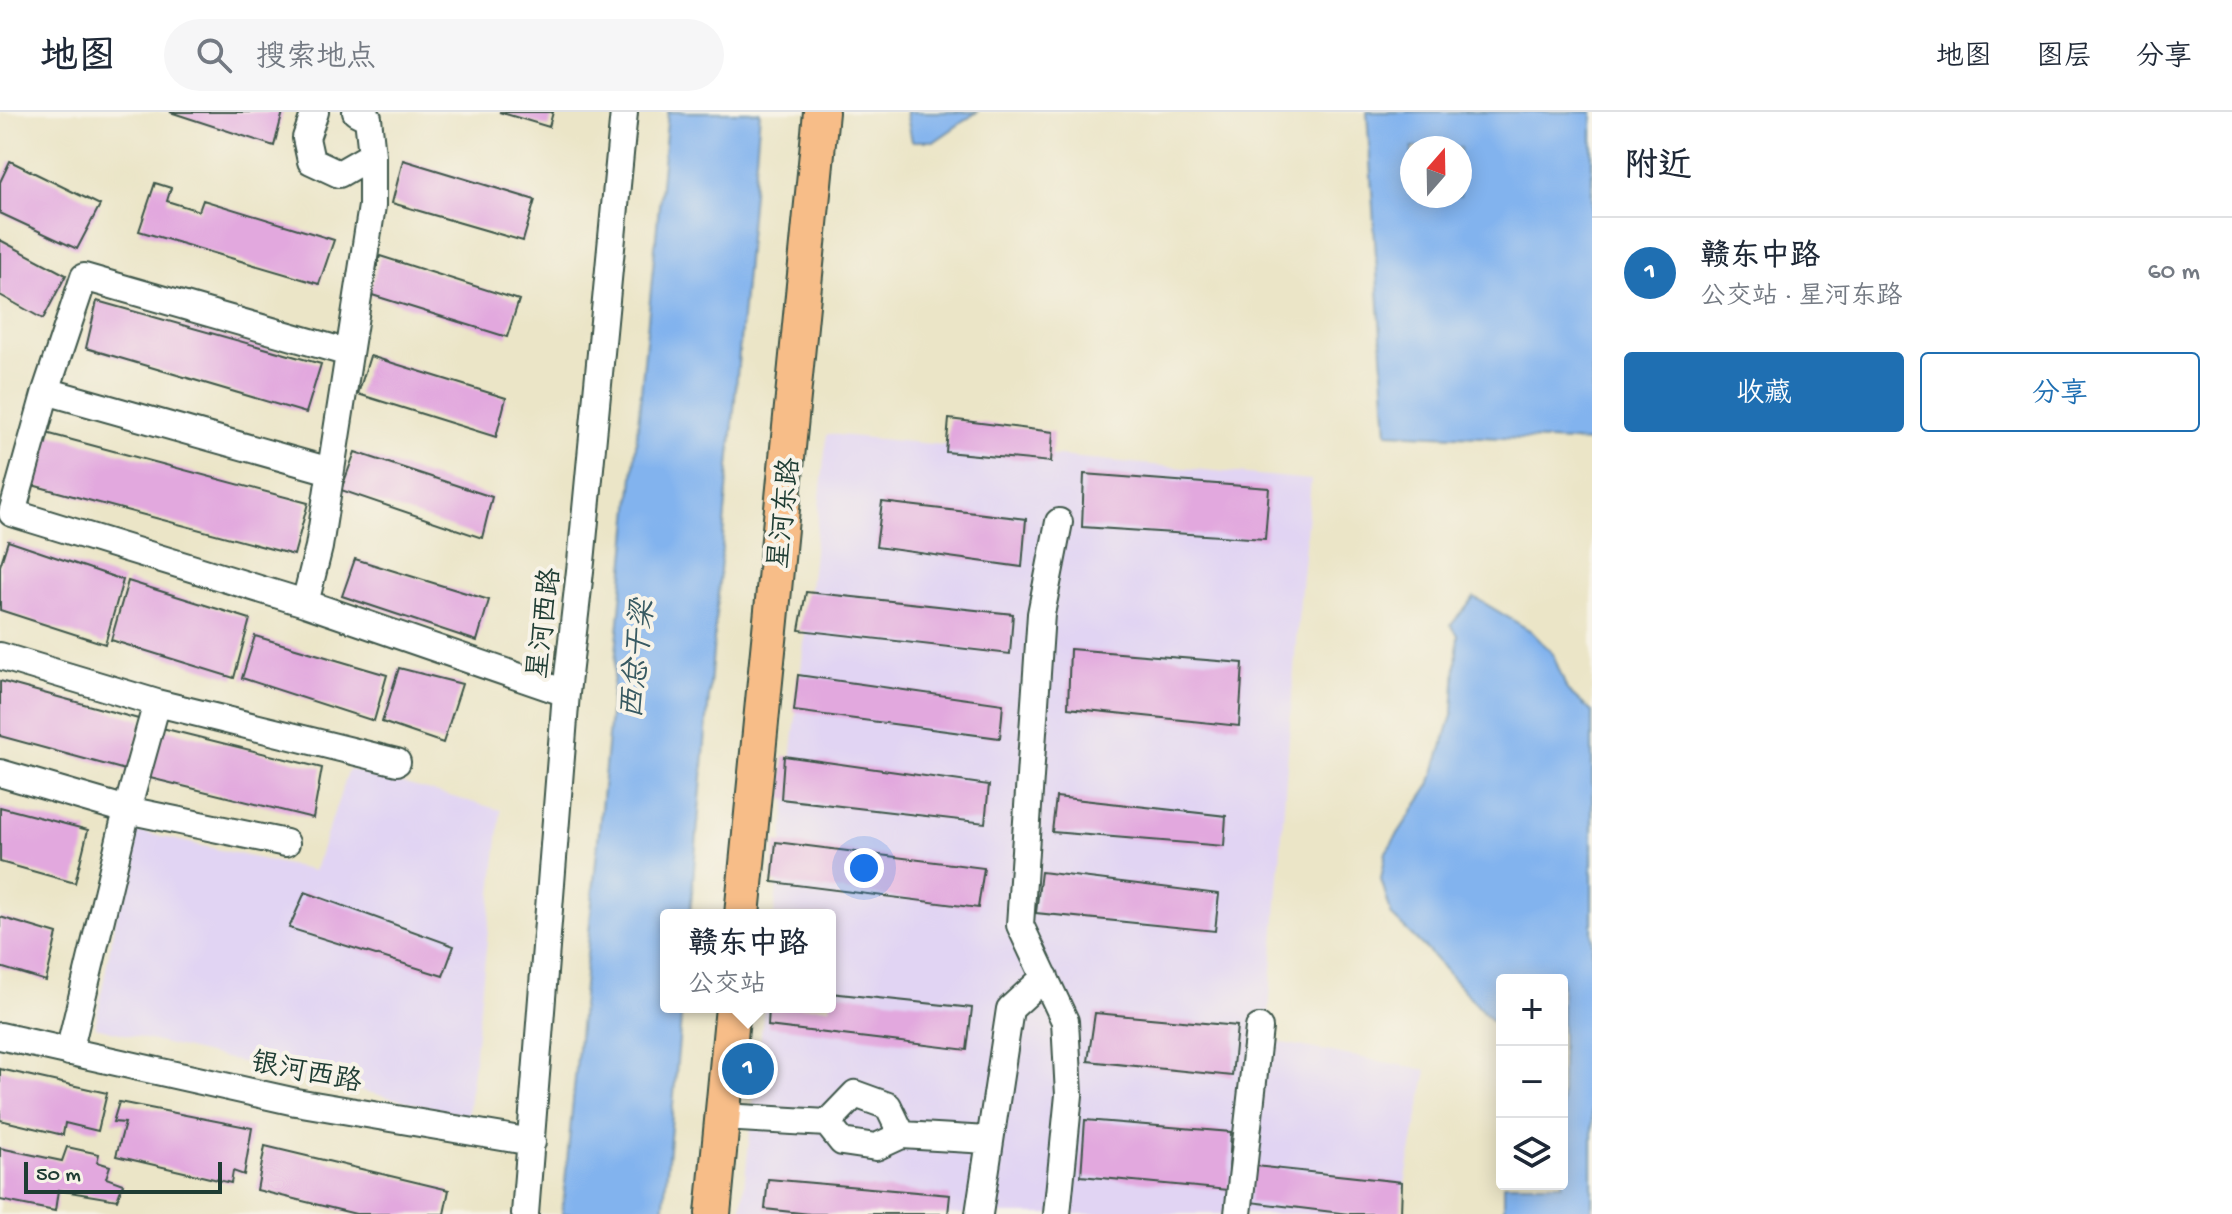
<!DOCTYPE html>
<html lang="zh">
<head>
<meta charset="utf-8">
<style>
	:root { --surface:#fff; --page:#f6f6f7; --text:#1f2937; --muted:#747a83; --line:#e0e1e3; --accent:#1f6fb2 }
	body { margin:0; font-family:"Gochi Hand","LXGW WenKai TC",sans-serif; background:var(--page); color:var(--text) }
	.controls { position:absolute; right:24px; bottom:24px; display:grid; overflow:hidden; border-radius:8px; box-shadow:0 4px 20px #0003 }
	.controls button { width:72px; height:72px; display:grid; place-items:center; padding:0; border:0; border-bottom:2px solid var(--line); background:var(--surface); color:var(--text); font:40px sans-serif }
	.compass { position:absolute; left:1400px; top:24px; width:72px; height:72px; border-radius:50%; background:var(--surface); box-shadow:0 4px 20px #0003; rotate:20deg }
	.scale { position:absolute; left:24px; bottom:20px; width:198px; box-sizing:border-box; padding-left:8px; border:4px solid #1f3d34; border-top:0; font-size:22px; line-height:28px; white-space:nowrap; color:#1f3d34; -webkit-text-stroke:6px #f7f3e8; paint-order:stroke }
	.you { position:absolute; left:864px; top:756px; width:28px; height:28px; margin:-20px; border:6px solid #fff; border-radius:50%; background:#1a73e8; box-shadow:0 0 0 12px #1a73e833 }
	.badge { display:grid; place-items:center; width:52px; height:52px; border-radius:50%; background:var(--accent); color:#fff; font-size:26px; font-weight:700 }
	.pin { position:absolute; translate:-50% -50%; border:4px solid #fff; box-shadow:0 2px 8px #0006 }
	.popup { position:absolute; left:660px; top:797px; width:176px; height:104px; box-sizing:border-box; display:grid; place-content:center; border-radius:8px; background:var(--surface); filter:drop-shadow(0 2px 6px #0005); font-size:26px; white-space:nowrap; color:var(--muted) }
	.popup b { font-size:30px; color:var(--text) }
	.popup::after { content:''; position:absolute; left:50%; top:100%; margin-left:-16px; border:16px solid transparent; border-top-color:var(--surface) }
	.list { margin:0; padding:0; list-style:none }
	h2 { display:flex; justify-content:space-between; align-items:center; height:104px; margin:0; padding:0 32px; font-size:34px }
	h2 small { font-size:26px; font-weight:400; color:var(--muted) }
	.list li { display:grid; grid-template-columns:52px 1fr auto; gap:24px; align-items:center; box-sizing:border-box; height:112px; padding:0 32px; border-top:2px solid var(--line) }
	.list b { display:block; font-size:30px; white-space:nowrap }
	.list p { margin:0; font-size:26px; white-space:nowrap; color:var(--muted) }
	.list em { font-size:26px; font-style:normal; color:var(--muted) }
	.actions { display:flex; gap:16px; padding:24px 32px }
	.actions a { flex:1; padding:18px 0; border:2px solid var(--accent); border-radius:8px; text-align:center; font-size:28px; color:var(--accent) }
	.actions .main { background:var(--accent); color:#fff }
	.icon { flex:none; width:44px; height:44px; fill:none; stroke:currentColor; stroke-width:2; stroke-linecap:round; stroke-linejoin:round }
	.map { position:relative; flex:none; width:1592px; height:1102px; overflow:hidden }
	header { display:flex; align-items:center; gap:48px; box-sizing:border-box; height:112px; padding:0 40px; background:var(--surface); border-bottom:2px solid var(--line) }
	header strong { font-size:38px }
	nav { display:flex; gap:44px; margin-inline-start:auto; font-size:28px }
	.search { width:560px; height:72px; background:var(--page); display:flex; align-items:center; gap:20px; box-sizing:border-box; padding:0 28px; border-radius:44px; color:var(--muted); font-size:30px }
	main { display:flex }
	aside { flex:1; background:var(--surface) }
	.map>svg:first-child { display:block }
</style>
</head>
<body>
<header>
<strong>地图</strong>
<div class="search"><svg class="icon" aria-label="search" viewBox="0 0 24 24"><circle cx="10" cy="10" r="6"/><path d="M15 15l6 6"/></svg>搜索地点</div>
<nav><a>地图</a><a>图层</a><a>分享</a></nav>
</header>
<main>
<div class="map">
<svg width="1592" height="1102" viewBox="0 0 1592 1102">
	<rect width="100%" height="100%" fill="#f7f3e8"/>
	<filter id="ink" filterUnits="userSpaceOnUse"><feTurbulence type="fractalNoise" baseFrequency=".0125" numOctaves="2"/><feDisplacementMap in="SourceGraphic" scale="16" xChannelSelector="R" yChannelSelector="G"/><feConvolveMatrix kernelMatrix="1 2 1 2 8 2 1 2 1" color-interpolation-filters="sRGB"/></filter>
	<filter id="wash" filterUnits="userSpaceOnUse"><feTurbulence type="fractalNoise" baseFrequency=".006" numOctaves="4" result="noise"/><feDisplacementMap in="SourceGraphic" scale="32" xChannelSelector="R" yChannelSelector="G"/><feGaussianBlur stdDeviation="1.8" result="paint"/><feColorMatrix in="noise" values="0 0 0 0 0 0 0 0 0 0 0 0 0 0 0 0 0 1.4 0 .05"/><feComposite in="paint" operator="in"/></filter>
	<g filter="url(#wash)">
		<rect width="100%" height="100%" fill="#ebe5c7"/>
		<path fill="#e1d4f3" d="M827 322 1311 368 1296 530 1267 928 1427 958 1399 1102H741L764 895H830V803H774Z
			M349 657 501 698 468 1004 95 915 132 718 314 759Z"/>
		<path fill="#82b3ee" stroke="#507891" stroke-width="2" fill-rule="evenodd" d="M668 0H760L690 803H666V895H682L663 1102H562Z
			M906 0H977L935 29H912Z
			M1367 0H1592V330L1387 321ZM1460 36V84H1412V36Z
			M1474 485 1531 519 1553 542 1567 578 1592 600V1102H1504V1072H1562V868H1502V1007L1497 915 1429 840 1392 804 1381 767 1386 740 1430 673 1453 600 1458 523 1451 513Z"/>
		<g id="blocks">
			<path fill="#e2a8de" d="M170 0H283L274 34Z
				M499 0H553L549 15Z
				M403 48 535 88 523 129 392 91Z
				M10 49 100 93 77 137 0 101V70Z
				M155 71 171 76 167 89 199 99 203 88 334 128 319 172 139 119Z
				M0 128 66 163 43 207 0 183Z
				M380 144 519 188 507 225 369 182Z
				M97 189 321 252 306 301 86 236Z
				M370 244 506 286 496 325 358 282Z
				M949 307 1053 320 1051 350 946 340Z
				M46 321 308 391 294 443 32 373Z
				M355 340 492 385 482 426 341 378Z
				M1084 362 1269 376 1265 427 1082 415Z
				M882 390 1026 407 1022 455 876 435Z
				M8 429 123 468 105 532 0 498V454Z
				M355 447 489 488 477 529 342 484Z
				M128 469 250 507 234 566 111 528Z
				M806 480 1013 502 1010 542 799 518Z
				M255 524 387 563 374 609 242 566Z
				M1070 537 1243 551 1239 614 1068 596Z
				M399 556 462 572 443 631 382 610Z
				M798 563 1003 592 1000 626 794 599Z
				M0 569 142 608 129 659 0 624Z
				M162 616 322 656 313 706 150 666Z
				M784 644 989 673 985 711 781 687Z
				M1056 685 1226 704 1224 734 1052 720Z
				M0 695 88 718 75 771 0 750Z
				M776 730 984 756 978 796 772 770Z
				M1041 760 1219 782 1215 819 1036 801Z
				M305 780 454 834 443 864 289 816Z
				M0 805 57 822 46 869 0 855Z
				M830 881 972 896 967 938 768 914 769 895H830Z
				M1095 901 1237 914 1232 964 1088 949Z
				M0 957 107 981 98 1019 65 1011 63 1023 0 1008Z
				M119 990 252 1016 244 1063 233 1059 231 1071 116 1044 125 1011 113 1010Z
				M1085 1008 1231 1020 1228 1078 1081 1064Z
				M265 1034 449 1078 444 1102H356L257 1078Z
				M67 1035 99 1042 97 1050 110 1054 106 1066 123 1072 117 1088 58 1078 55 1099 0 1088V1036L62 1049Z
				M1255 1054 1402 1070 1401 1102H1349L1250 1090Z
				M768 1067 950 1083 948 1102H810L765 1097Z"/>
		</g>
	</g>
	<g filter="url(#ink)">
		<use href="#blocks" fill-opacity="0" stroke="#3e564a" stroke-width="2"/>
		<g fill="none" stroke-linecap="round" stroke-linejoin="round">
			<defs>
				<path id="minor" d="M315 0 306 26 311 49 339 62 372 43 368 6 356 0
					M349 241 84 165 46 279 12 401 305 491 319 435 372 94V43
					M46 279 330 359
					M305 491 566 581
					M0 544 157 591 397 650
					M0 661 127 698 286 731
					M0 924 296 990 532 1030
					M69 940 127 698 157 591
					M855 982 888 994 902 1023 876 1035 842 1030 827 1011Z
					M723 1005 827 1011
					M902 1023 988 1028
					M525 1102 566 581 581 450 624 0
					M979 1102 1010 897 1045 865
					M1057 1102 1069 983 1065 909 1020 813 1041 502 1059 410
					M1238 1102 1259 916"/>
				<path id="major" d="M742 803 821 0
					M713 1102 733 895"/>
			</defs>
			<use href="#minor" stroke="#3e564a" stroke-width="30"/>
			<use href="#major" stroke="#3e564a" stroke-width="38"/>
			<use href="#minor" stroke="#fff" stroke-width="26"/>
			<use href="#major" stroke="#f7bd88" stroke-width="34"/>
		</g>
	</g>
	<g text-anchor="middle" stroke-width="8" stroke-linejoin="round" paint-order="stroke">
		<g font-size="28" fill="#1f3d34" stroke="#f7f3e8">
			<text transform="translate(782 401) rotate(-84)" y="10">星河东路</text>
			<text transform="translate(542 511) rotate(-83)" y="10">星河西路</text>
			<text transform="translate(307 958) rotate(11)" y="10">银河西路</text>
		</g>
		<g font-size="30" font-style="italic" fill="#385a62" stroke="#f7f3e8">
			<text transform="translate(636 547) rotate(-84)" y="10">西总干梁</text>
		</g>
	</g>
</svg>
<div class="controls">
<button>+</button>
<button>−</button>
<button><svg class="icon" aria-label="layers" viewBox="0 0 24 24"><path d="M12 4l9 5-9 5-9-5zM3 14l9 5 9-5"/></svg></button>
</div>
<svg class="compass" viewBox="-18 -18 36 36"><path d="M0-13l5 13h-10z" fill="#e53935"/><path d="M0 13l5-13h-10z" fill="#747a83"/></svg>
<div class="scale">50 m</div>
<div class="you"></div>
<div class="pin badge" style="left:748px;top:957px">1</div>
<div class="popup"><b>赣东中路</b>公交站</div>
</div>
<aside>
<h2>附近<small></small></h2>
<ul class="list">
<li><span class="badge">1</span><div><b>赣东中路</b><p>公交站 · 星河东路</p></div><em>60 m</em></li>
</ul>
<div class="actions"><a class="main">收藏</a><a>分享</a></div>
</aside>
</main>
</body>
</html>
